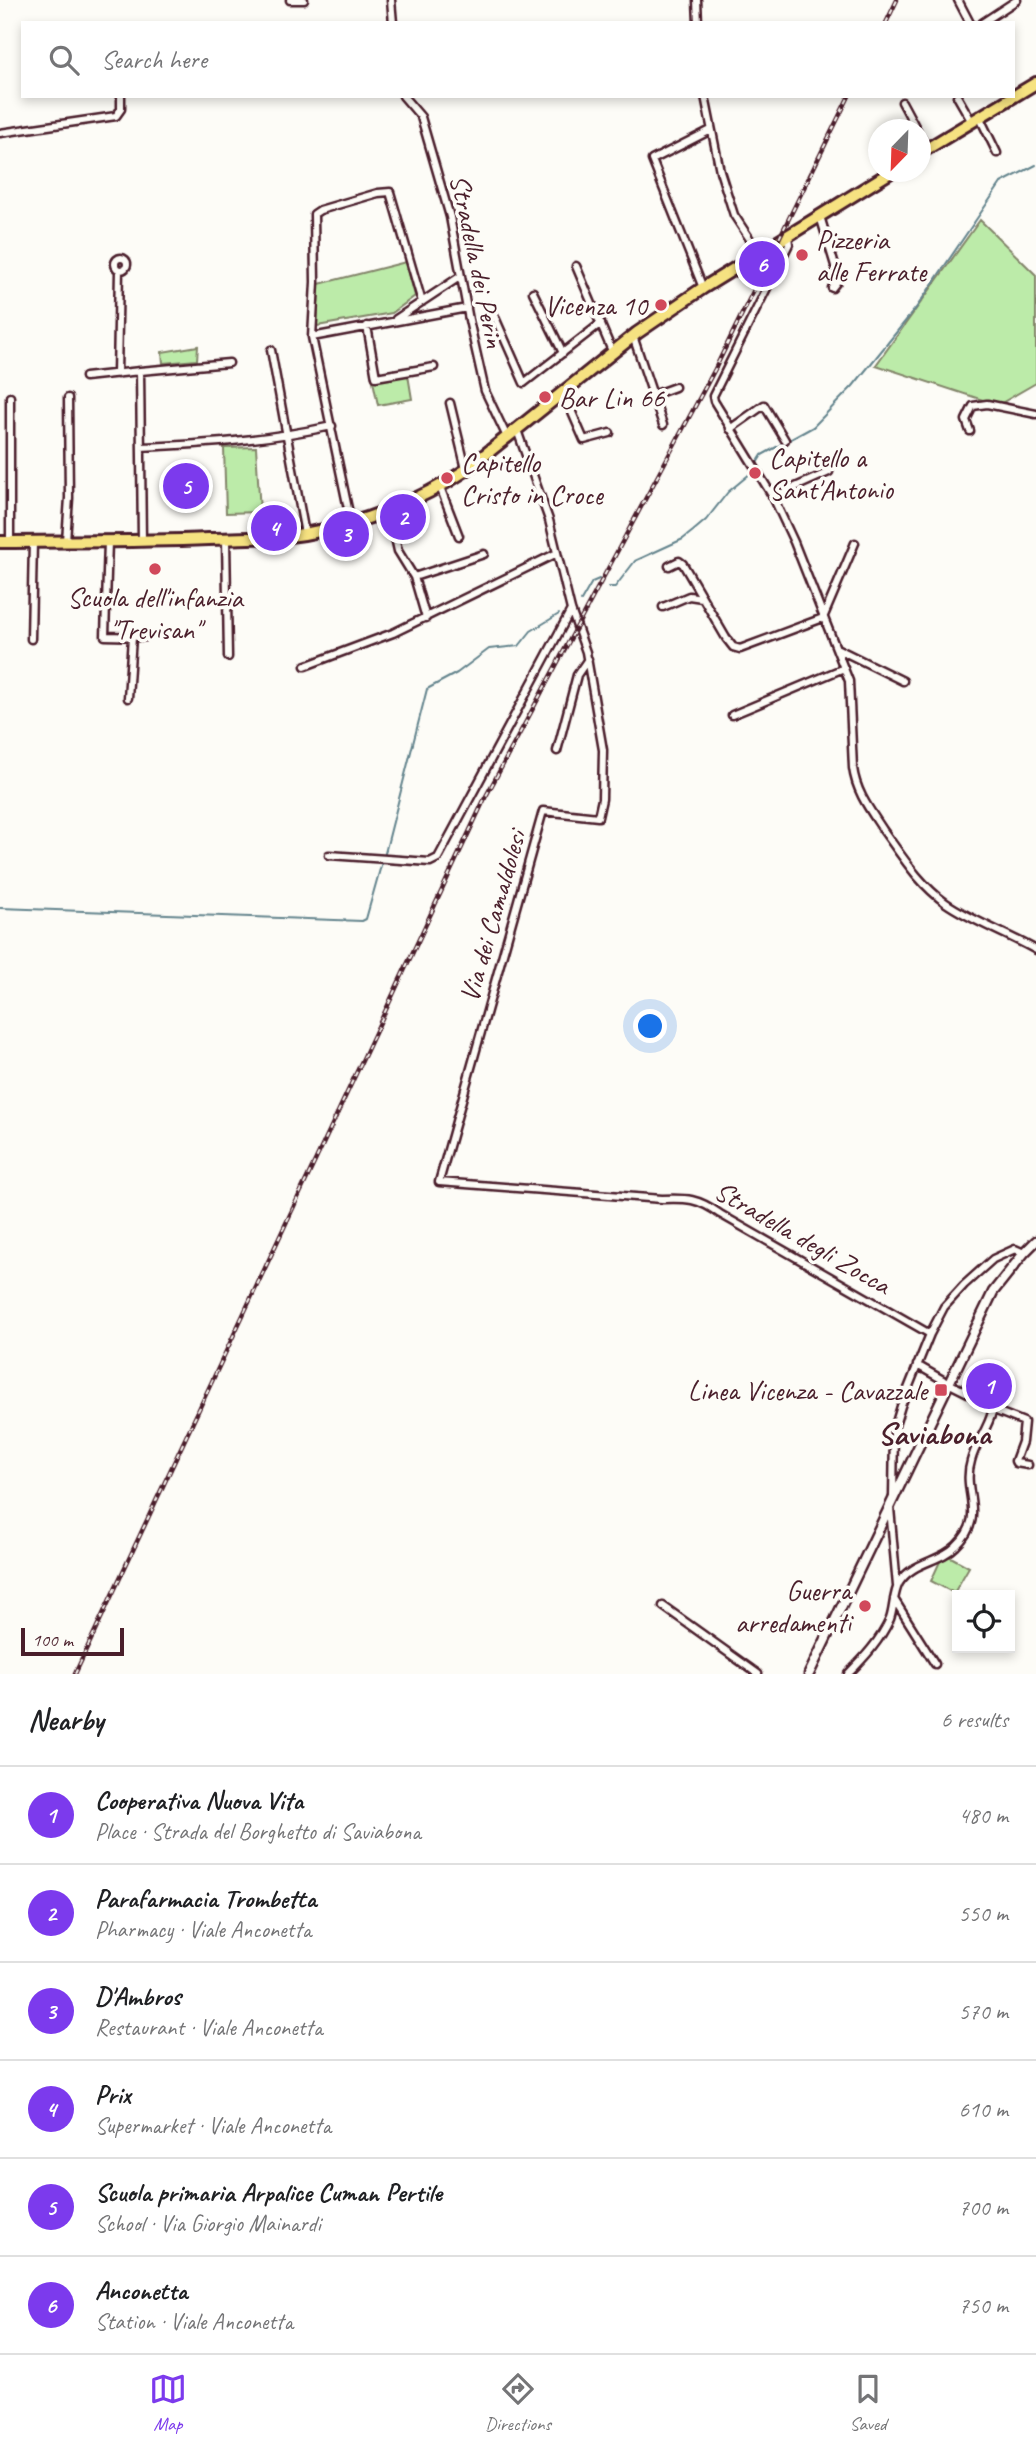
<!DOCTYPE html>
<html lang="en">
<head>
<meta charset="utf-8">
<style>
	:root { --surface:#fff; --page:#f6f6f6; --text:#202124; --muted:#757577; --line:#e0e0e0; --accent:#7c3aed }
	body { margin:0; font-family:Caveat,sans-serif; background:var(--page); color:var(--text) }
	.controls { position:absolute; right:21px; bottom:21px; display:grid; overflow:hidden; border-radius:0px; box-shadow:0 4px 10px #0003 }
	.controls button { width:63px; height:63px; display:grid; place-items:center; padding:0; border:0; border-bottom:2px solid var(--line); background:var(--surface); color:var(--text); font:35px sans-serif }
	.compass { position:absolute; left:868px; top:119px; width:63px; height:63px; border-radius:50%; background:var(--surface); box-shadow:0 4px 10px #0003; rotate:203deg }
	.scale { position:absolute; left:21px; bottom:18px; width:103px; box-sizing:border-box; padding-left:7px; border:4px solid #4a1f2b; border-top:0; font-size:19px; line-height:24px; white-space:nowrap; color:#4a1f2b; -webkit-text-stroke:5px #fdfcf7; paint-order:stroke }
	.you { position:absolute; left:651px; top:1027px; width:24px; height:24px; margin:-18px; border:5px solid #fff; border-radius:50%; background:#1a73e8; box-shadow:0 0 0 10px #1a73e833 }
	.badge { display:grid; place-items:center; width:46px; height:46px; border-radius:50%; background:var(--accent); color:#fff; font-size:23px; font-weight:700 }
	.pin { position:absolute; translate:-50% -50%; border:4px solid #fff; box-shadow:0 2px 7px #0006 }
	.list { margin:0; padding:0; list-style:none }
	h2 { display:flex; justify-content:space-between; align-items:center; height:91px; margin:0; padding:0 28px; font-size:30px }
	h2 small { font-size:23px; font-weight:400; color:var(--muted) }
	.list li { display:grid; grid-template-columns:46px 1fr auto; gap:21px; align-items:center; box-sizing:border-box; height:98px; padding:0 28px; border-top:2px solid var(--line) }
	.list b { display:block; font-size:26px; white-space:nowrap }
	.list p { margin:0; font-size:23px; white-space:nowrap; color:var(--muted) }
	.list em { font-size:23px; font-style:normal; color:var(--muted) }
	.icon { flex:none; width:38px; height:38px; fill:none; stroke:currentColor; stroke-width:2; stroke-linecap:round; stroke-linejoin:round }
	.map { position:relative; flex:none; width:1036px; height:1674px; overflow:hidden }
	.search { position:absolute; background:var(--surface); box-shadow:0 4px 10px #0003; left:21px; right:21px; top:21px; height:77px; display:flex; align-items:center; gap:18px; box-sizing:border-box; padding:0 24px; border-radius:0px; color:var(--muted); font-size:26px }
	.sheet { height:679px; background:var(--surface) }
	nav { display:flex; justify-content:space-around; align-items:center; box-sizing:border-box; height:98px; border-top:2px solid var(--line); background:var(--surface); font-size:19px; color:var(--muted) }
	nav a { display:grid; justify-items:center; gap:4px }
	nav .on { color:var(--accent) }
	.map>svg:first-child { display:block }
</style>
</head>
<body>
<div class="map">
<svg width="1036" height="1674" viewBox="0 0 1036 1674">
	<rect width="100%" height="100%" fill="#fdfcf7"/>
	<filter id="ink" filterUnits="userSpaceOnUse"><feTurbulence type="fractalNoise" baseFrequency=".0143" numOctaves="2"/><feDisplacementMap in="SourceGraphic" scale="14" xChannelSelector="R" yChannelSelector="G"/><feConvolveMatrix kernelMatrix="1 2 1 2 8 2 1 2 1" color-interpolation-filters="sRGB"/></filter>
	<g filter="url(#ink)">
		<path fill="#bceba9" stroke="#83856a" stroke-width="2" d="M980 220 1036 275V383L998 405 876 365Z
			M406 262 415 296 392 313 317 326 319 284Z
			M198 346 197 360 163 363 162 352Z
			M408 375 412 399 378 405 373 381Z
			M256 447 260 512 226 513 224 448Z
			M947 1555 969 1567 954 1593 931 1581 942 1557Z"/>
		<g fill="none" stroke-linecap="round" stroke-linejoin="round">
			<path stroke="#64848d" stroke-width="2" d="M757 463 762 455 813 427 853 386 916 308 1001 183 1036 165
				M609 587H615L635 561 683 539 693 531 706 520 728 492 751 473
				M581 601 592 582 599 579
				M384 857 427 689 457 673 489 649 519 646 531 631 559 614
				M0 908 362 921 366 919 382 862"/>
			<defs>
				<path id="minor" d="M290 0H304
					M391 0 393 23
					M697 0 698 23
					M958 0 970 23
					M982 23 1017 0
					M403 96 421 117 450 217 469 320 485 391 507 437
					M705 96 720 171 734 215 759 253
					M957 96 972 122
					M902 102 917 130
					M980 118 997 153
					M0 133 116 116 121 109V96
					M920 136 927 149
					M820 216 839 279 832 288
					M788 236 789 244 713 396 714 401 773 497 794 542 849 681 853 768C856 792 870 810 883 830 902 856 919 884 946 903 972 921 1008 934 1036 950
					M115 264a6 6 0 1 1 12 0a6 6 0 1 1-12 0Z
					M576 266 612 351
					M703 288 652 160 711 130
					M533 292 563 353
					M490 306 524 383 601 323
					M396 319 461 276
					M367 326 376 377 434 367
					M633 336 663 425
					M312 337 467 308
					M271 350 305 534
					M117 374 119 270
					M85 377 140 371
					M563 392 584 440 610 433
					M653 395 675 387
					M450 403 466 469
					M730 429 764 405 785 440
					M517 430 549 520 571 610 586 652 603 750 602 799 598 817 543 811 439 1182 662 1199C687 1198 698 1198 720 1214L930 1334
					M970 431 966 420 973 406 987 404 1036 414
					M141 447C206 444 268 440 332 426
					M440 487 459 536
					M773 497 829 472
					M389 510 398 551 414 577 484 554
					M351 523 312 337 315 282 314 214 320 210 378 193 390 192 422 302
					M226 539 228 657
					M10 541V397
					M66 541 69 498 68 398
					M108 541 105 636 145 637
					M142 541 140 371 229 363
					M669 566 679 561 683 564 726 638 733 647 740 649 823 618 855 543
					M414 577 426 618
					M663 607 689 596 702 598
					M31 639 33 541
					M836 648 903 681
					M305 666 393 633 557 553
					M128 698 132 637
					M732 715 844 668
					M557 751 577 675 588 659
					M329 855 430 862 438 858 571 610
					M917 1365 943 1380
					M991 1409 1024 1422 1022 1442 1015 1461 1016 1463 1028 1465
					M893 1497 894 1429 901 1406 930 1334 944 1307 964 1285 993 1259 1015 1249 1024 1253
					M890 1508 897 1586
					M894 1599 935 1664
					M663 1606 758 1674
					M848 1674C864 1658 880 1641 890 1619 894 1608 893 1594 899 1583 913 1561 939 1563 956 1546 988 1516 961 1493 971 1461 975 1444 988 1429 992 1412L991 1406 986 1402 948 1383"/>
				<path id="tertiary" d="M809 1674 993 1292 1024 1253 1036 1241"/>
				<path id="primary" d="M920 153 1036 83
					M0 542C69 541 139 542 208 539 240 538 272 539 304 534 361 524 419 502 466 470L637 333 703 288 891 172"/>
			</defs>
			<use href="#minor" stroke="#4a1f2b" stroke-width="11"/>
			<use href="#tertiary" stroke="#4a1f2b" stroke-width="13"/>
			<use href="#primary" stroke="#4a1f2b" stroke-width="16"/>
			<use href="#minor" stroke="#fdfcf7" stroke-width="6"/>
			<use href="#tertiary" stroke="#fdfcf7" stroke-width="8"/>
			<use href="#primary" stroke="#f6e281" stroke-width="10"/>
			<defs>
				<path id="rail" d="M886 23 897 0
					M75 1674 485 798 715 369 849 96"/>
			</defs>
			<use href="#rail" stroke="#4a1f2b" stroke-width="4.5"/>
			<use href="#rail" stroke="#fdfcf7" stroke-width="2" stroke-dasharray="5" stroke-linecap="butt"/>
		</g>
	</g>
	<g fill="#d1495b" stroke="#fdfcf7" stroke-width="2.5">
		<circle cx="802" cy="255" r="7"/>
		<circle cx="661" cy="305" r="7"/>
		<circle cx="545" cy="397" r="7"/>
		<circle cx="755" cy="473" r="7"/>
		<circle cx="447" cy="478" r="7"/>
		<circle cx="155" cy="569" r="7"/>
		<rect x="934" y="1383" width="14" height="14" rx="3.5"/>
		<circle cx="865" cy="1606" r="7"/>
	</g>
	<g text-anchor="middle" stroke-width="7" stroke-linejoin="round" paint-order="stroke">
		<g font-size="28" fill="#4a1f2b" stroke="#fdfcf7" text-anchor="start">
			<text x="816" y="249">Pizzeria<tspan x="816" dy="32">alle Ferrate</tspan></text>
			<text x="647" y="315" text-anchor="end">Vicenza 10</text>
			<text x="559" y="407">Bar Lin 66</text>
			<text x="769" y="467">Capitello a<tspan x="769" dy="32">Sant'Antonio</tspan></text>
			<text x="461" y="472">Capitello<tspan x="461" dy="32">Cristo in Croce</tspan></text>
			<text x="155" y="607" text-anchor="middle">Scuola dell'infanzia<tspan x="155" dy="32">"Trevisan"</tspan></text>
			<text x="927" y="1400" text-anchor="end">Linea Vicenza - Cavazzale</text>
			<text x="851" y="1600" text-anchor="end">Guerra<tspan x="851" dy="32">arredamenti</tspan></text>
		</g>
		<g font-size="28" fill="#4a1f2b" stroke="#fdfcf7">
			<text transform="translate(478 261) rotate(78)" y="10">Stradella dei Perin</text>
			<text transform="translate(492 916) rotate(-74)" y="10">Via dei Camaldolesi</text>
			<text transform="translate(803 1237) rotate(30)" y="10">Stradella degli Zocca</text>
		</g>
		<g font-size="32" font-weight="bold" fill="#4a1f2b" stroke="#fdfcf7">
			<text x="934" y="1444">Saviabona</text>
		</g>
	</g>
</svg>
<div class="controls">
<button><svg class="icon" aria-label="locate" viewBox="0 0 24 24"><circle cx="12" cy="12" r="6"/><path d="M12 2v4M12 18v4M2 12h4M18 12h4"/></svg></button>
</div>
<svg class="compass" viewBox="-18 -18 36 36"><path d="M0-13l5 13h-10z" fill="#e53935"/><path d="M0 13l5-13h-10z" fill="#757577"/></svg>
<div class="scale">100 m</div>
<div class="you"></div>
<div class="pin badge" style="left:989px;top:1386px">1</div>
<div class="pin badge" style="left:403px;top:517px">2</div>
<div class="pin badge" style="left:346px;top:534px">3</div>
<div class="pin badge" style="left:274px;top:528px">4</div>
<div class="pin badge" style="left:186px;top:486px">5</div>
<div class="pin badge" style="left:762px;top:264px">6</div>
<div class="search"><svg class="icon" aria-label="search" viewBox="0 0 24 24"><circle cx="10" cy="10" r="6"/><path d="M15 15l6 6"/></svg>Search here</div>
</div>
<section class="sheet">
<h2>Nearby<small>6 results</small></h2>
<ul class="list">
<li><span class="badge">1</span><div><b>Cooperativa Nuova Vita</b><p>Place · Strada del Borghetto di Saviabona</p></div><em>480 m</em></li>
<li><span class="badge">2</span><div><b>Parafarmacia Trombetta</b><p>Pharmacy · Viale Anconetta</p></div><em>550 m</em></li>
<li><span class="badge">3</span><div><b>D'Ambros</b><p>Restaurant · Viale Anconetta</p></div><em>570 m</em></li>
<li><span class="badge">4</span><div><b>Prix</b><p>Supermarket · Viale Anconetta</p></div><em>610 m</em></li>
<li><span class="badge">5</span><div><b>Scuola primaria Arpalice Cuman Pertile</b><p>School · Via Giorgio Mainardi</p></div><em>700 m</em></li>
<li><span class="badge">6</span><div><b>Anconetta</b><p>Station · Viale Anconetta</p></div><em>750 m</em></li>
</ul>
</section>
<nav>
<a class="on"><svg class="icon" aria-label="map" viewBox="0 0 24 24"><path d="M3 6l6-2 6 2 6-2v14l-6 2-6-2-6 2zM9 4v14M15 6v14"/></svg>Map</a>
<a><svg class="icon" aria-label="directions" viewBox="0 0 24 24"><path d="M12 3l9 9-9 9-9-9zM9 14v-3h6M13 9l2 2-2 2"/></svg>Directions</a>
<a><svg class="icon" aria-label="saved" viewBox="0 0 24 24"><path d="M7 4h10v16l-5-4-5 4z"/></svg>Saved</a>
</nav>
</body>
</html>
